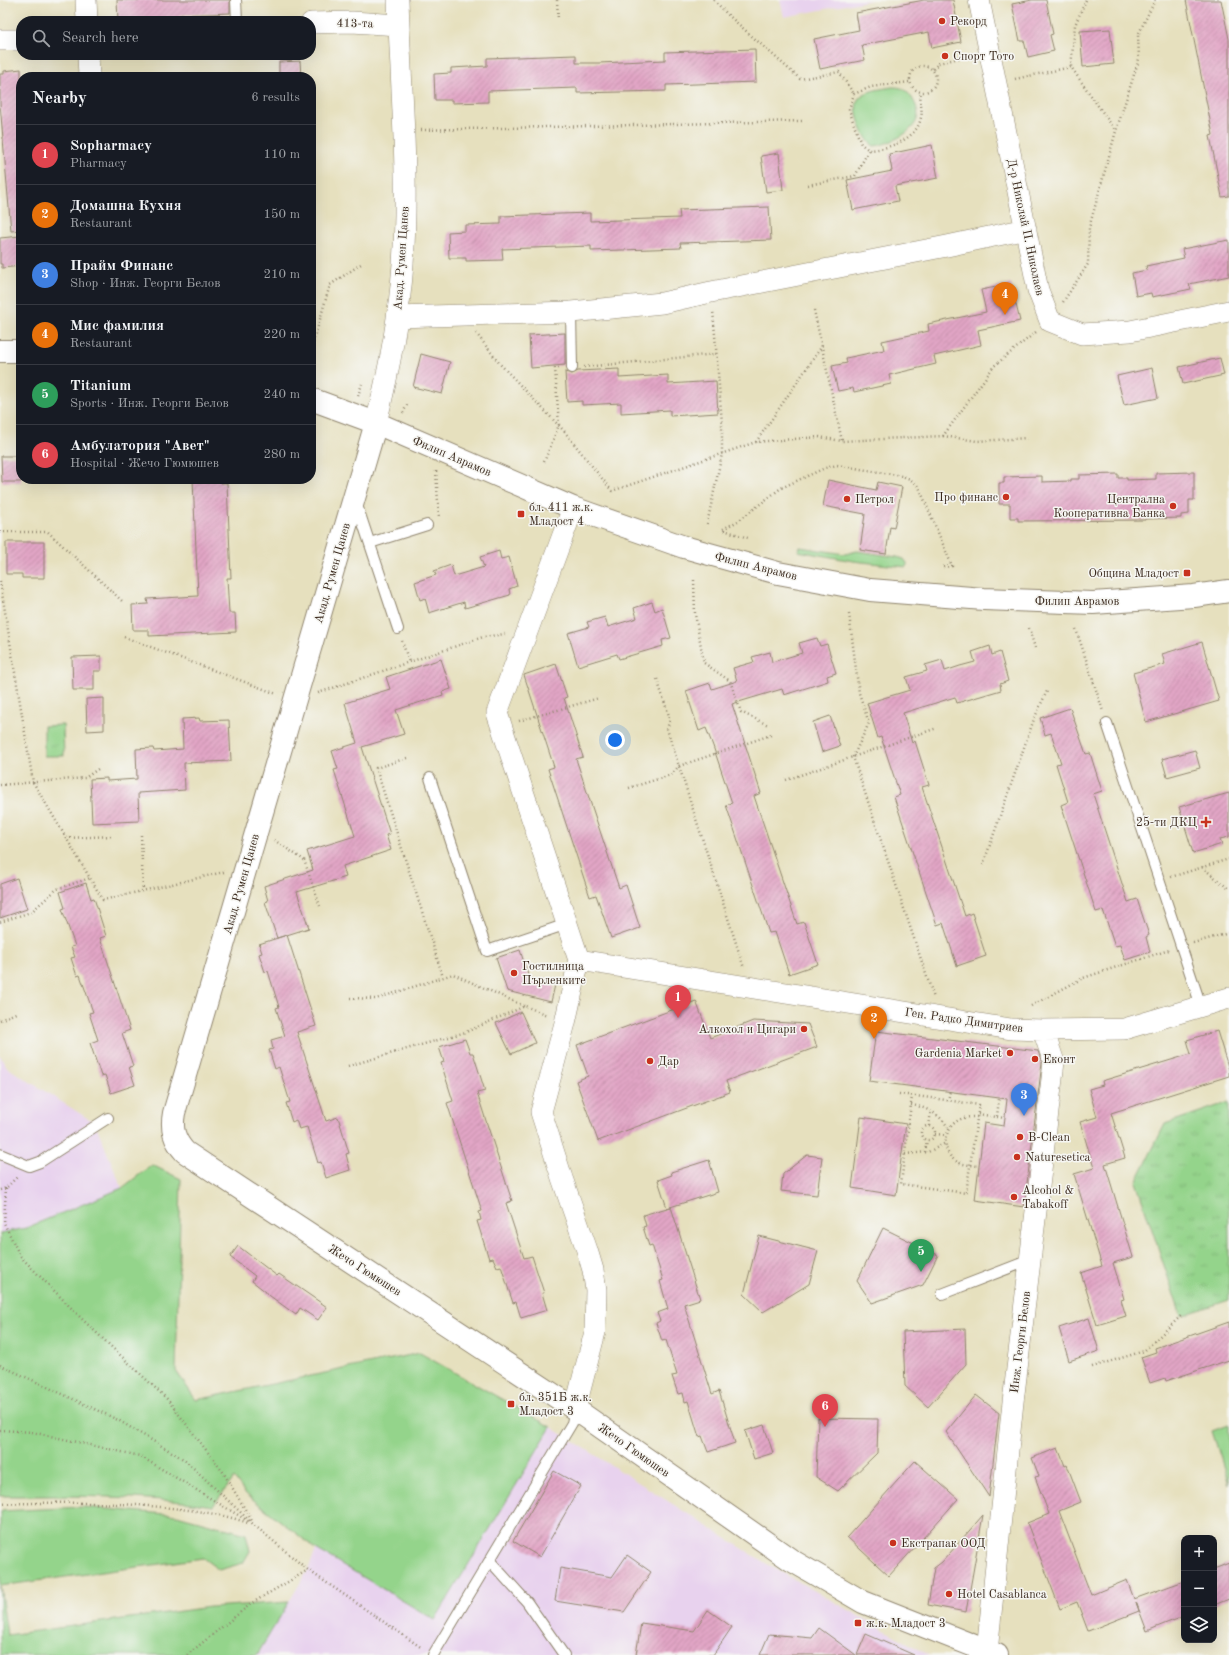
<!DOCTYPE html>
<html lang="en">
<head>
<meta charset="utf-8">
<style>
	:root { --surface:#171b24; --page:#242831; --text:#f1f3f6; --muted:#9ea1a6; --line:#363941; --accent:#ea580c }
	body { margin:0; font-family:"Old Standard TT",serif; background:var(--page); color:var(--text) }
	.controls { position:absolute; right:12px; bottom:12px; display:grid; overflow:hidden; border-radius:8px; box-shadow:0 4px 16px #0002 }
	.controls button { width:36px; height:36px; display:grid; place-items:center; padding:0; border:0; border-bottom:1px solid var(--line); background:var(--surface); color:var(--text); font:20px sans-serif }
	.you { position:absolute; left:615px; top:740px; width:14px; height:14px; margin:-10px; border:3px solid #fff; border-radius:50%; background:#1a73e8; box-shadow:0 0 0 6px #1a73e833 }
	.badge { display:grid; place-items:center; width:26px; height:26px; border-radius:50%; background:var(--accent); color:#fff; font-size:13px; font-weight:700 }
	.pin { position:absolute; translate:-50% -33px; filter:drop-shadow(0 1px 2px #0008) }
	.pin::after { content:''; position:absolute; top:21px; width:14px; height:12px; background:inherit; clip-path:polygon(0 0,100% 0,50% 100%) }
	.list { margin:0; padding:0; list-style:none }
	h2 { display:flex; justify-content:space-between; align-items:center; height:52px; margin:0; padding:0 16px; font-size:17px }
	h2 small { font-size:13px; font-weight:400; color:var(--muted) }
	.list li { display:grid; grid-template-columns:26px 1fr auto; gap:12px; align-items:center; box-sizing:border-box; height:60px; padding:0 16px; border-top:1px solid var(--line) }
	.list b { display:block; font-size:15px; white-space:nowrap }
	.list p { margin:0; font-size:13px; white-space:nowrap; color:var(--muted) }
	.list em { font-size:13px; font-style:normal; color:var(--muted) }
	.icon { flex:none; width:22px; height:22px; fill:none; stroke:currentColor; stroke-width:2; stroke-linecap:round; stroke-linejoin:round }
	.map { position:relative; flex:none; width:1229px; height:1655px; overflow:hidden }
	.search { position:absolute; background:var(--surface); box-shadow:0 4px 16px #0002; left:16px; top:16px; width:300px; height:44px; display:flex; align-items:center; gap:10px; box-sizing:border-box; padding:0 14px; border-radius:16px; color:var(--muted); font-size:15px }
	.panel { position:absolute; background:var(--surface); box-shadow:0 4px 16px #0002; left:16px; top:72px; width:300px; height:412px; border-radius:16px }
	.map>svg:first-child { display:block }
</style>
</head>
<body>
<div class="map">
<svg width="1229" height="1655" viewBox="0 0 1229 1655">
	<defs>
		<pattern id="park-tufts" width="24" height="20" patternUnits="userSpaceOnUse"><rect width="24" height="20" fill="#94d48b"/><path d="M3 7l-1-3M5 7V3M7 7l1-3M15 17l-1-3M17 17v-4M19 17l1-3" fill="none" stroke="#80b678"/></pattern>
		<pattern id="building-hatch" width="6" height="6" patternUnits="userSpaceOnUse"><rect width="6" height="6" fill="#e2a6c6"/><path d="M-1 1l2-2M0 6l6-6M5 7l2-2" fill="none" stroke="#b887a0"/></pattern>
	</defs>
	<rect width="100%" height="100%" fill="#f6f6f2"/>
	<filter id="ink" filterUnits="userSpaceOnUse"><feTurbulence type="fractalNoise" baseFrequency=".025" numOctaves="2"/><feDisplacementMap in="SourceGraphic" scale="8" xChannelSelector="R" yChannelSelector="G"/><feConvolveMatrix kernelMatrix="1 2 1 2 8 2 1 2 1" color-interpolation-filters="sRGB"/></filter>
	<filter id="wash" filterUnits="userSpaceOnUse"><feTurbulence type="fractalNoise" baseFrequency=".012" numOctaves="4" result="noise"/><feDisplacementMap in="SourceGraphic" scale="16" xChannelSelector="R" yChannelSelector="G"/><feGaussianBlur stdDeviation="0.9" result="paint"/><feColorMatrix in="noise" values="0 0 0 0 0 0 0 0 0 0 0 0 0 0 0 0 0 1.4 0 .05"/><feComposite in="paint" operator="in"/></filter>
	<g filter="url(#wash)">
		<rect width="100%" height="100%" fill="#e6e0be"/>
		<path fill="#e8d2ee" d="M780 0H872L784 17Z
			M0 1056 8 1068 95 1123 122 1188 25 1228 0 1233Z
			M551 1427 767 1564 929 1655H257L308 1570 316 1549 435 1620Z"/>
		<path fill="#94d48b" stroke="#687f54" d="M892 87C894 87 898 87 901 88 910 91 921 110 917 119 913 133 887 145 874 146 864 141 851 108 859 98 866 90 882 89 892 87Z
			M800 547 845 554 857 551 897 557 904 559 907 563V567L853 561 798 551Z
			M152 1165 181 1179 176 1371 196 1400 420 1353 551 1427 435 1620 316 1549 246 1494 234 1478 213 1506C143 1495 71 1496 0 1496V1233L26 1228 122 1188Z
			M1229 1425V1484L1212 1431Z
			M83 1507 177 1515 246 1534 250 1551 243 1563 219 1570 203 1558 0 1586 7 1635 210 1607 289 1602 257 1655H0V1511Z"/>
		<path fill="url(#park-tufts)" stroke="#687f54" d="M63 725 64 756H44V726Z
			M1229 1102V1300L1181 1316 1136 1182 1165 1124Z"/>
		<g id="blocks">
			<path fill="url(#building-hatch)" d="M117 0H230V13L180 15V21H118Z
				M924 0H953L961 42 932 48 929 32 862 45 865 60 820 69 814 39 859 30 856 13Z
				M1032 0H1046L1053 34 1050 35 1054 51 1028 57 1024 41H1020L1012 4Z
				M1186 0H1221L1229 39V196L1222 197 1210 136 1213 135Z
				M1110 29 1114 64 1083 67 1080 31Z
				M755 49 756 82 666 85V91L577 93V88L488 91V102L452 103V100H435L434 74 451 73V68L487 66V58L576 55V63H599L665 60V52Z
				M300 61 301 77H279V62Z
				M21 69V230L11 231 0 104V74H4V71Z
				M932 145 938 178 895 186 898 201 853 210 847 180 892 171 889 154Z
				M779 153 783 190 766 192 761 156Z
				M769 207 771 240 680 243 681 248 591 251V246L502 249 503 260 466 261V258H449L448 232 465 231V225L501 224V216L590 213V221L680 218 679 210Z
				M21 236V266L2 268V264H0V238Z
				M1229 240V276L1189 284 1191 289 1152 297 1151 293 1136 296 1132 273 1147 270 1146 266 1184 258 1182 249Z
				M1011 284 1020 321 978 330 981 345 934 356 936 364 889 375 891 384 854 392 853 388 838 391 832 366 847 363 846 358 884 350 882 341 929 331 928 324 986 312 981 290Z
				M565 333V365L531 368 529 335Z
				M421 354 450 362 442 394 413 387Z
				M1220 358 1224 375 1183 384 1179 367Z
				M1152 368 1158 398 1124 405 1117 376Z
				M619 369V378L668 375V384L716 381 718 413 670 416V410L621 413V403L582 405V401L567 402 565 372 572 374 578 371Z
				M1 456H21V482H2Z
				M1194 472V500H1189V514L1181 515V518L1145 519V520L1018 521V518H1010V504H999V483H1004V477L1042 476V482L1071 481V479H1079V475L1118 474V478H1127V480L1156 479V473Z
				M193 479H221V483H227L231 578H227L229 613H235L236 632 149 636V630H133L132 605 148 604 147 599 198 596Z
				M828 480 876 490 878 482 902 487 894 528 890 527 886 554 860 550 865 514 823 506Z
				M6 542H44V578H22V574H6Z
				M499 551 501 559 509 557 517 586 509 589 510 595 465 608 464 602 429 613 425 598 420 600 415 582 436 575 434 571 451 565 454 576 484 567 480 557Z
				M652 602 655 611 662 608 671 638 662 640 663 646 619 659 617 654 578 666 568 633 589 627 587 622 605 617 608 627 637 618 634 608Z
				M817 638 820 646 827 644 836 673 827 676 828 681 784 695 782 689 732 704 761 793 754 796 797 924 804 922 818 964 789 974 775 932 769 933 726 805 732 803 713 746 706 728 699 731 686 691 710 683 712 689 737 681 733 668 754 662 752 657 770 652 772 662 802 653 799 643Z
				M1202 642 1219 701 1146 722 1133 673 1165 664 1162 654Z
				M990 646 992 655 1000 652 1008 681 1000 684 1001 690 957 703 955 697 903 713 912 743 915 741 929 785 922 787 965 916 972 913 986 956 957 966 943 923 937 925 894 797 900 795 881 737 878 738 867 703 910 690 906 677 927 671 925 665 942 660 945 671 960 666 975 662 972 652Z
				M101 656V671H94V690H73L72 657Z
				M441 659 451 689 442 692 443 695 396 710 404 734 362 747 390 834 386 835 391 850 343 866 346 877 297 892 309 928 277 938 265 902 268 901 264 886 313 870 307 851 355 836 334 770 338 769 332 751 357 743 345 703 390 689 386 677Z
				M556 664 567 697 564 698 583 757 576 759 619 888 626 885 640 928 611 938 596 895 590 897 548 769 554 767 524 675Z
				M104 698V730L87 731 86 699Z
				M1070 708 1086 754 1090 753 1102 791 1093 794 1128 902 1137 899 1149 935 1146 937 1150 952 1125 960 1120 945 1115 946 1103 910 1096 912 1061 805 1068 802 1056 764 1061 763 1051 733 1045 735 1040 718Z
				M830 716 840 746 822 752 813 722Z
				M199 718 200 721 229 720 231 761 184 763 185 790 138 793 139 821 92 823 90 779 107 778V781L137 779 136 749 153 748 154 751 183 749 182 719Z
				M1195 750 1200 768 1167 777 1162 759Z
				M1229 793V837L1220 839 1222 844 1193 853 1179 807Z
				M17 878 27 909 0 918V884Z
				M86 883 91 899 94 898 106 936 100 938 130 1030 122 1033 133 1066 129 1067 135 1085 111 1093 105 1075 101 1076 90 1043 98 1040 89 1013 93 1012 80 975 77 976 71 958 75 957 71 947 75 946 62 909 65 908 60 892Z
				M287 935 316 1026 297 1032 326 1121 338 1117 349 1153 346 1154 350 1170 326 1178 321 1162 318 1163 307 1127 299 1129 296 1120 292 1122 286 1103 290 1102 279 1067 275 1069 269 1050 273 1049 271 1040 285 1036 276 1008 279 1007 268 971 265 972 259 954 262 953 259 944Z
				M520 950 529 978 555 985 551 1002 507 991 496 958Z
				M696 1001 710 1038 753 1021 808 1024 817 1047 726 1081 730 1092 598 1141 576 1081 588 1076 577 1045Z
				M521 1012 535 1043 511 1054 496 1023Z
				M876 1031 1038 1051 1042 1063 1024 1207 975 1200 984 1123 1004 1126 1007 1099 869 1081Z
				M1217 1031 1229 1070V1076L1111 1113 1125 1158 1105 1164 1133 1257 1113 1263 1124 1299 1121 1300 1126 1316 1097 1325 1081 1273 1102 1266 1074 1174 1094 1168 1080 1122 1097 1117 1089 1089 1103 1085 1102 1081 1191 1054 1187 1040Z
				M465 1039 470 1053H473L485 1091 477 1093 512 1201 506 1203 524 1258 532 1256 544 1293H542L547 1310 521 1318 516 1302 513 1303 501 1266 497 1267 493 1258 489 1259 477 1221 481 1220 479 1212 482 1211 447 1103 453 1101 441 1063 444 1062 439 1047Z
				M861 1117 906 1124 896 1195 852 1188Z
				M807 1155 822 1157 817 1195 781 1191 783 1174Z
				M709 1160 718 1192 667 1208 671 1207 700 1299 684 1304 712 1394 719 1391 735 1443 708 1452 702 1436 699 1437 688 1401 685 1402 683 1393 678 1394 672 1376 677 1375 666 1340 662 1341 656 1323 660 1321 657 1313 668 1309 660 1281 663 1280 652 1245 649 1246 643 1227 646 1226 643 1215 667 1208 658 1180 672 1175 671 1172Z
				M883 1228 938 1255 923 1285 872 1303 857 1281Z
				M759 1236 818 1251 809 1284 763 1312 744 1294Z
				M238 1246 277 1276 279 1274 327 1307 318 1320 300 1308 296 1315 266 1293V1292L252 1281 255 1276 230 1257Z
				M1089 1318 1099 1351 1069 1361 1059 1328Z
				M1229 1322V1360L1166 1381 1165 1378 1150 1383 1141 1357 1156 1352 1155 1348Z
				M965 1329 966 1364 928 1407 905 1386 903 1332Z
				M976 1395 999 1413 989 1497 946 1432Z
				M818 1418 878 1419 877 1453 838 1491 816 1477Z
				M764 1425 773 1453 754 1459 745 1431Z
				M1058 1448 1065 1466 1067 1465 1081 1502 1059 1511 1091 1595 1127 1580 1134 1599 1184 1581V1616L1147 1631 1136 1602 1139 1611 1088 1631 1077 1602 1060 1609 1027 1523 1049 1514 1035 1477 1039 1476 1032 1458Z
				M915 1461 958 1499 889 1576 847 1537Z
				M554 1471 581 1486 540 1557 513 1541Z
				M983 1515 966 1612 928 1605 934 1568 942 1562Z
				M627 1555 651 1572 624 1612 555 1601 560 1568 612 1577Z
				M1229 1563V1599L1214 1605V1569Z
				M708 1610 732 1627 713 1655H636L641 1623 694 1631Z
				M819 1628 856 1655H760L769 1634 812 1638Z
				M866 1634 914 1655H857Z"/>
		</g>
	</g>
	<g filter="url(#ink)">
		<use href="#blocks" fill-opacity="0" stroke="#90856e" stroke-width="1"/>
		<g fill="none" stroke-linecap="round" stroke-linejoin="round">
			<defs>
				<path id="service" d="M236 0 237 21
					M571 312 572 368
					M356 502 398 629
					M370 543 427 525
					M1107 723 1201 1006
					M430 778 487 951 567 924
					M0 1154 29 1166 40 1162 108 1118
					M942 1294 1030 1260
					M490 1561 527 1602 564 1655
					M433 1655 572 1423 575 1409"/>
				<path id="minor" d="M86 0 87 21
					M979 0 1038 290 1050 321 1082 334 1130 331 1229 311
					M311 23 352 22 399 25
					M0 40H21
					M88 55 89 77
					M397 317 571 312 662 303 711 292 947 246 1026 229
					M376 423C389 371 399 318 403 264 409 177 401 88 398 0
					M573 508 497 713 579 960 565 1023 541 1112 562 1178 587 1250 593 1270 596 1290 595 1332 575 1409
					M579 960 1011 1029 1043 1030 1124 1029 1229 998
					M987 1652 1013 1402 1054 1062 1043 1030"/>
				<path id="tertiary" d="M0 351H21
					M311 399 376 423 573 508 684 547 778 573 870 590 984 599 1093 603 1194 596 1229 591
					M376 423 174 1113C171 1129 174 1140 185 1152L575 1409 791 1560 863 1602 997 1655"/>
			</defs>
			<use href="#service" stroke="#90856e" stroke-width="12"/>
			<use href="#minor" stroke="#90856e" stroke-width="22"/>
			<use href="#tertiary" stroke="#90856e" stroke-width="24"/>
			<path stroke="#90856e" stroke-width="2.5" stroke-dasharray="1 3" stroke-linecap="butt" d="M557 0 558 20
				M714 0 727 14 800 79 839 72 854 94
				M1086 0 1075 25 1071 67 1115 130
				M910 79a13 13 0 1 1 26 0a13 13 0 1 1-26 0Z
				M933 69 939 63 971 55
				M1015 79 1071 67
				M909 82 871 87 854 94 849 109 854 125 861 144 869 150C889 149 918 139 921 117 923 109 919 101 921 92
				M421 130 802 121
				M808 185 855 176 869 150
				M1063 302 1088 264 1089 228 1116 131 1139 59 1138 35 1155 0
				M814 310 842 441
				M476 333 500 364 564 431 612 491 756 442 819 437 842 441 943 436 994 366 1036 332
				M311 350 330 285 361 264
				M584 367 716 354
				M358 396 362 384
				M403 413 407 405
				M943 436 977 441 1027 438
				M756 442 822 346
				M544 462 559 425 555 368H559
				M436 471 439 517
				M707 524 722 454V423L713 310
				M723 529 738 521 781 488 825 468 837 465 902 476 910 479 919 487 952 566 942 567
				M724 530 748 538
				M0 532H48L122 601
				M694 580 695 614 704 663 730 681 741 712 768 725
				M0 581 33 782 103 900 224 872
				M849 614 859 693 869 723 853 757 934 998
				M1029 628 1035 648
				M1076 629 1103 711
				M124 637 277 694
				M402 641 409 662
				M657 679 670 719 667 729 744 968
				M318 693 483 637 505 634
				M519 721 599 698
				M407 758 376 768 443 977
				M786 780 937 728
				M0 785 85 778 98 769
				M629 788 671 775 679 766 771 735
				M141 835 143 891
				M66 838 113 836
				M274 840 304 860 320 906
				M983 865 1034 719 1048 689
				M1202 867 1229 889
				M1171 877 1229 859
				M0 922 31 912 57 889 90 878
				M1193 943 1229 933
				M350 998 376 999 453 974 524 1006
				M1031 1006 1083 978 1169 950
				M0 1020 18 1012
				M348 1066 466 1032 525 1006 547 1015
				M899 1094C926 1097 953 1101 979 1105L966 1193 901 1184 912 1096
				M948 1101 950 1091
				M911 1105C927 1107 941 1115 949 1129
				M978 1114 997 1117 999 1098
				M977 1117C971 1117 964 1117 959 1120 945 1127 941 1147 952 1158 959 1165 970 1165 979 1166
				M997 1117 1005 1118
				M921 1133a7 7 0 1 1 14 0a7 7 0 1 1-14 0Z
				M929 1126 931 1111
				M935 1134 947 1135
				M925 1152 927 1140
				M905 1154 928 1152 946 1143
				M6 1188 4 1223 20 1256 84 1321 167 1399 223 1472 252 1521
				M0 1190 6 1188 18 1176
				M0 1365 118 1420 185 1460 254 1525 308 1570 422 1648
				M1092 1367 1144 1351 1181 1316
				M0 1430 32 1432 140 1456 248 1521
				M0 1504C54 1502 107 1502 161 1507 191 1510 220 1513 248 1523
				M187 1655 252 1603 308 1570"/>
			<use href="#service" stroke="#fff" stroke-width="10"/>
			<use href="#minor" stroke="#fff" stroke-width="21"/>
			<use href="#tertiary" stroke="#fff" stroke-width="22"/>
		</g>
	</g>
	<g fill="#c8321e" stroke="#f6f6f2" stroke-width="1.5">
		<circle cx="942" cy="21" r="4"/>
		<circle cx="945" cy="56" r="4"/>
		<circle cx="1006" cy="497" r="4"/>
		<circle cx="847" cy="499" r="4"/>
		<circle cx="1173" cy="506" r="4"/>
		<rect x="517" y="510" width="8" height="8" rx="2"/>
		<rect x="1183" y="569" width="8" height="8" rx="2"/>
		<path d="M1204 816h4v4h4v4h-4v4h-4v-4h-4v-4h4z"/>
		<circle cx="514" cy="973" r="4"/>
		<circle cx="804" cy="1029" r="4"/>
		<circle cx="1010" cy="1053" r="4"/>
		<circle cx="1035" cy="1059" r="4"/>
		<circle cx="650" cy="1061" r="4"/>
		<circle cx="1020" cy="1137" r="4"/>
		<circle cx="1017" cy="1157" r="4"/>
		<circle cx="1014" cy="1197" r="4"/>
		<rect x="507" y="1400" width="8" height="8" rx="2"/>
		<circle cx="893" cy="1543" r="4"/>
		<circle cx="949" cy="1594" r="4"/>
		<rect x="854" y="1619" width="8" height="8" rx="2"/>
	</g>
	<g text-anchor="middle" stroke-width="3" stroke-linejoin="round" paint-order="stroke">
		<g font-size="12" fill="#3b2a1e" stroke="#f6f6f2" text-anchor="start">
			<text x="950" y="25">Рекорд</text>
			<text x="953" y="60">Спорт Тото</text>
			<text x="998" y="501" text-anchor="end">Про финанс</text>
			<text x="855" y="503">Петрол</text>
			<text x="1165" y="503" text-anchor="end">Централна<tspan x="1165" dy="14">Кооперативна Банка</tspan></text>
			<text x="529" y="511">бл. 411 ж.к.<tspan x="529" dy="14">Младост 4</tspan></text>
			<text x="1179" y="577" text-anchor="end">Община Младост</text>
			<text x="1197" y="826" text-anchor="end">25-ти ДКЦ</text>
			<text x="522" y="970">Гостилница<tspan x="522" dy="14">Пърленките</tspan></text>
			<text x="796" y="1033" text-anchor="end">Алкохол и Цигари</text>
			<text x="1002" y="1057" text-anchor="end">Gardenia Market</text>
			<text x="1043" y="1063">Еконт</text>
			<text x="658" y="1065">Дар</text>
			<text x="1028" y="1141">B-Clean</text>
			<text x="1025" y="1161">Naturesetica</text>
			<text x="1022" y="1194">Alcohol &amp;<tspan x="1022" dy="14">Tabakoff</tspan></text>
			<text x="519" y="1401">бл. 351Б ж.к.<tspan x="519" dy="14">Младост 3</tspan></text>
			<text x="901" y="1547">Екстрапак ООД</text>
			<text x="957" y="1598">Hotel Casablanca</text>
			<text x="866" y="1627">ж.к. Младост 3</text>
		</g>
		<g font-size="12" fill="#3b2a1e" stroke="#f6f6f2">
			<text transform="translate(355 23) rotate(1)" y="4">413-та</text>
			<text transform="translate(1026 227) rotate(78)" y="4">Д-р Николай П. Николаев</text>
			<text transform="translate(401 258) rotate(-86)" y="4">Акад. Румен Цанев</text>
			<text transform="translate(452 456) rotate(23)" y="4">Филип Аврамов</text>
			<text transform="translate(756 566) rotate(14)" y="4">Филип Аврамов</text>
			<text transform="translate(332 573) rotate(-74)" y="4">Акад. Румен Цанев</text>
			<text x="1077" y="605">Филип Аврамов</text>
			<text transform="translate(241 884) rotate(-74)" y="4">Акад. Румен Цанев</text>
			<text transform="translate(964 1020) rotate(8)" y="4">Ген. Радко Димитриев</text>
			<text transform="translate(365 1270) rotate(33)" y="4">Жечо Гюмюшев</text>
			<text transform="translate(1020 1342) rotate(-83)" y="4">Инж. Георги Белов</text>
			<text transform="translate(634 1450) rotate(35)" y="4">Жечо Гюмюшев</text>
		</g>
	</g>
</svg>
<div class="controls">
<button>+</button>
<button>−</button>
<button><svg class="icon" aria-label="layers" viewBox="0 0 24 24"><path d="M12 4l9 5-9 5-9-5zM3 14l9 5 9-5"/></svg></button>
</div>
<div class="you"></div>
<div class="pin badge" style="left:678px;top:1018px;background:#e0444e">1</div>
<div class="pin badge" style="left:874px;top:1039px;background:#e8710a">2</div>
<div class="pin badge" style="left:1024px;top:1116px;background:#3f7fe0">3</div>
<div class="pin badge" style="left:1005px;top:315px;background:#e8710a">4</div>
<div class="pin badge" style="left:921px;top:1272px;background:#2e9e5b">5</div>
<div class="pin badge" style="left:825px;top:1427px;background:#e0444e">6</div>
<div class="search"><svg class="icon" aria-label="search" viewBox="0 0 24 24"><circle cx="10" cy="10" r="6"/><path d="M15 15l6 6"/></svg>Search here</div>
<section class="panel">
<h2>Nearby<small>6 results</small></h2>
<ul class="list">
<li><span class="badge" style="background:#e0444e">1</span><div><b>Sopharmacy</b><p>Pharmacy</p></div><em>110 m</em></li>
<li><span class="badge" style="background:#e8710a">2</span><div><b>Домашна Кухня</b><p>Restaurant</p></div><em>150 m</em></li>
<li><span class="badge" style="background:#3f7fe0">3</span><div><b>Прайм Финанс</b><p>Shop · Инж. Георги Белов</p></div><em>210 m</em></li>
<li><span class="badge" style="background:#e8710a">4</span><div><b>Мис фамилия</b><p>Restaurant</p></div><em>220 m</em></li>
<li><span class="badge" style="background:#2e9e5b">5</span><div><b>Titanium</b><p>Sports · Инж. Георги Белов</p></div><em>240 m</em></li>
<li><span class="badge" style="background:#e0444e">6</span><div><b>Амбулатория &quot;Авет&quot;</b><p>Hospital · Жечо Гюмюшев</p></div><em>280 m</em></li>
</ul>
</section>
</div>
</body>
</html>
